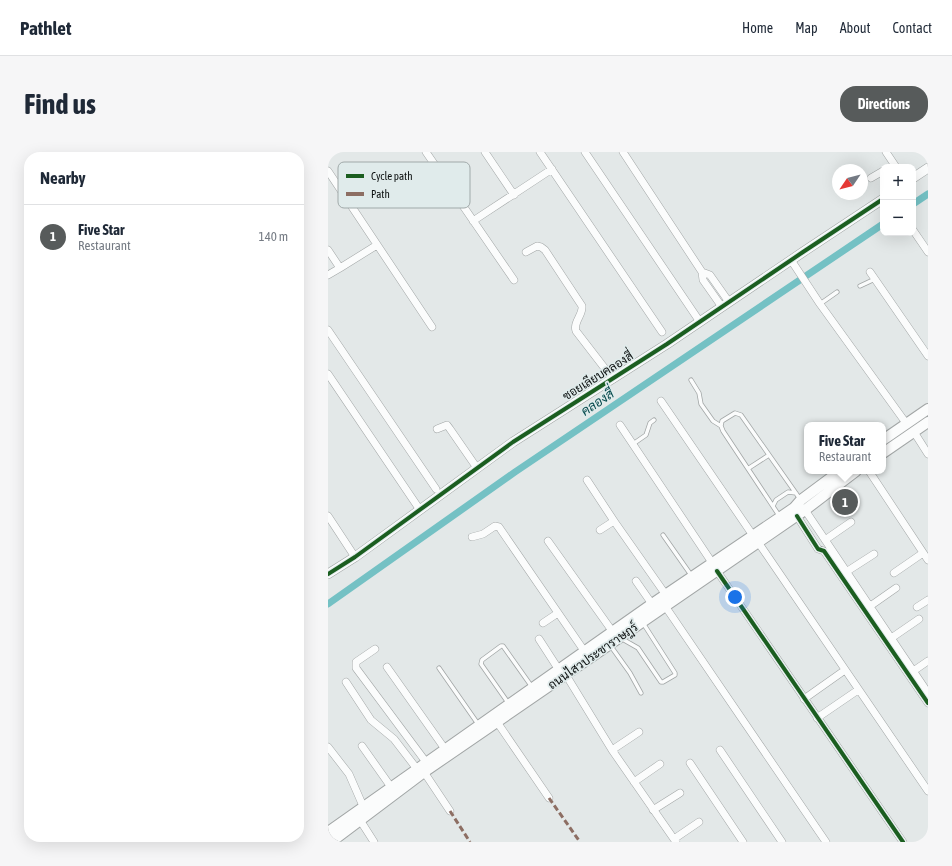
<!DOCTYPE html>
<html lang="en">
<head>
<meta charset="utf-8">
<style>
	:root { --surface:#fff; --page:#f6f6f7; --text:#1f2937; --muted:#747a83; --line:#e0e1e3; --accent:#575b5b }
	body { margin:0; font-family:"Asap Condensed",Sarabun,sans-serif; background:var(--page); color:var(--text) }
	.controls { position:absolute; right:12px; top:12px; display:grid; overflow:hidden; border-radius:8px; box-shadow:0 4px 16px #0002 }
	.controls button { width:36px; height:36px; display:grid; place-items:center; padding:0; border:0; border-bottom:1px solid var(--line); background:var(--surface); color:var(--text); font:20px sans-serif }
	.compass { position:absolute; left:504px; top:12px; width:36px; height:36px; border-radius:50%; background:var(--surface); box-shadow:0 4px 16px #0002; rotate:235deg }
	.you { position:absolute; left:407px; top:445px; width:14px; height:14px; margin:-10px; border:3px solid #fff; border-radius:50%; background:#1a73e8; box-shadow:0 0 0 6px #1a73e833 }
	.badge { display:grid; place-items:center; width:26px; height:26px; border-radius:50%; background:var(--accent); color:#fff; font-size:13px; font-weight:700 }
	.pin { position:absolute; translate:-50% -50%; border:2px solid #fff; box-shadow:0 1px 4px #0006 }
	.popup { position:absolute; left:476px; top:270px; width:82px; height:52px; box-sizing:border-box; display:grid; place-content:center; border-radius:8px; background:var(--surface); filter:drop-shadow(0 1px 3px #0005); font-size:13px; white-space:nowrap; color:var(--muted) }
	.popup b { font-size:15px; color:var(--text) }
	.popup::after { content:''; position:absolute; left:50%; top:100%; margin-left:-8px; border:8px solid transparent; border-top-color:var(--surface) }
	.list { margin:0; padding:0; list-style:none }
	h2 { display:flex; justify-content:space-between; align-items:center; height:52px; margin:0; padding:0 16px; font-size:17px }
	h2 small { font-size:13px; font-weight:400; color:var(--muted) }
	.list li { display:grid; grid-template-columns:26px 1fr auto; gap:12px; align-items:center; box-sizing:border-box; height:64px; padding:0 16px; border-top:1px solid var(--line) }
	.list b { display:block; font-size:15px; white-space:nowrap }
	.list p { margin:0; font-size:13px; white-space:nowrap; color:var(--muted) }
	.list em { font-size:13px; font-style:normal; color:var(--muted) }
	.map { position:relative; flex:none; width:600px; height:690px; overflow:hidden; border-radius:16px }
	header { display:flex; align-items:center; gap:24px; box-sizing:border-box; height:56px; padding:0 20px; background:var(--surface); border-bottom:1px solid var(--line) }
	header strong { font-size:19px }
	nav { display:flex; gap:22px; margin-inline-start:auto; font-size:14px }
	.intro { display:flex; align-items:center; justify-content:space-between; box-sizing:border-box; height:96px; padding:0 24px }
	h1 { margin:0; font-size:28px }
	.button { padding:10px 18px; border-radius:16px; background:var(--accent); color:#fff; font-size:14px; font-weight:700 }
	main { display:flex; gap:24px; padding:0 24px }
	aside { flex:1; background:var(--surface); border-radius:16px; box-shadow:0 4px 16px #0002 }
	.map>svg:first-child { display:block }
</style>
</head>
<body>
<header>
<strong>Pathlet</strong>
<nav><a>Home</a><a>Map</a><a>About</a><a>Contact</a></nav>
</header>
<div class="intro"><h1>Find us</h1><a class="button">Directions</a></div>
<main>
<aside>
<h2>Nearby<small></small></h2>
<ul class="list">
<li><span class="badge">1</span><div><b>Five Star</b><p>Restaurant</p></div><em>140 m</em></li>
</ul>
</aside>
<div class="map">
<svg width="600" height="690" viewBox="0 0 600 690">
	<rect width="100%" height="100%" fill="#e3e8e8"/>
	<g fill="none" stroke-linecap="round" stroke-linejoin="round">
		<path stroke="#74c1c4" stroke-width="7" d="M585 52 600 42
			M0 452 187 320 555 72"/>
		<defs>
			<path id="service" d="M532 134 547 127
				M492 152 509 140
				M363 228 371 241 373 252 385 269 393 274
				M305 292 318 283 322 271 326 268
				M421 316 441 303
				M445 354 448 348 460 340 468 341
				M452 365 395 279 393 274 394 269 407 261 413 263 472 347
				M335 383 363 423
				M295 486 296 488 310 496 333 530H335L347 523V521L315 471
				M282 493 302 521 313 541
				M111 516 150 572
				M181 552 153 512 154 508 173 494H175L204 535"/>
			<path id="minor" d="M98 0 186 128
				M157 0 186 43
				M212 0 334 180
				M257 0 372 170
				M295 0 374 120
				M558 0 568 15
				M0 19 104 175
				M543 26 555 19
				M145 69 224 17
				M585 78 600 100
				M0 98 12 116 49 93
				M198 100 209 94 213 95 217 98 254 154C255 163 245 170 248 179L285 227
				M463 108 492 152 578 271
				M542 120 600 204
				M0 123 12 116
				M394 155 375 128 374 120 382 123 401 150
				M0 178 108 337
				M0 222 92 358
				M333 249 426 385
				M292 273 385 412
				M109 277 119 273 122 277 149 316
				M586 280 600 302
				M541 319 600 408
				M259 328 286 369 338 443
				M477 358 600 541
				M0 364 27 405
				M469 364 490 397 496 399 600 551
				M272 378 286 369
				M144 385 155 382 167 374 171 375 257 500
				M497 388 523 370
				M220 389 287 483
				M430 390 600 639
				M389 419 575 690
				M518 420 546 402
				M566 421 595 401
				M308 429 324 452
				M337 454 498 690
				M589 455 600 448
				M538 457 568 436
				M215 471 230 461
				M211 487 231 518
				M559 489 591 467
				M47 497 28 510V516L98 610
				M59 515 117 597
				M581 522 600 509
				M238 523 284 598 348 690
				M18 530 43 568 66 587 89 617
				M476 547 517 518
				M489 566 530 538
				M169 570 221 646
				M34 594 63 635
				M0 595 21 622 35 654
				M284 598 311 580
				M392 598 454 690
				M362 611 415 690
				M96 620 122 659
				M306 630 332 612
				M325 658 352 641
				M32 668 46 690
				M346 687 371 670"/>
			<path id="tertiary" d="M585 26 600 16
				M0 422 27 405 185 290 339 192 475 100 555 47"/>
			<path id="secondary" d="M555 288 600 257
				M555 301 600 270
				M0 680 324 452 466 356 473 348 512 319
				M3 690 96 620 477 358 528 319"/>
		</defs>
		<use href="#service" stroke="#a2a6a6" stroke-width="5"/>
		<use href="#minor" stroke="#a2a6a6" stroke-width="8"/>
		<use href="#tertiary" stroke="#a2a6a6" stroke-width="10"/>
		<use href="#secondary" stroke="#a2a6a6" stroke-width="12"/>
		<use href="#service" stroke="#fbfcfc" stroke-width="3.5"/>
		<use href="#minor" stroke="#fbfcfc" stroke-width="7"/>
		<use href="#tertiary" stroke="#fbfcfc" stroke-width="9"/>
		<use href="#secondary" stroke="#fbfcfc" stroke-width="10"/>
		<path stroke="#8d6e63" stroke-width="3" stroke-dasharray="6 3" stroke-linecap="butt" d="M221 646 252 690
			M122 659 142 690"/>
		<defs>
			<path id="cycleway" d="M469 364 490 397 496 399 600 551
				M389 419 575 690
				M0 422 27 405 185 290 339 192 475 100 555 47"/>
		</defs>
		<use href="#cycleway" stroke="#e0ebeb" stroke-width="6"/>
		<use href="#cycleway" stroke="#1b5e20" stroke-width="4"/>
	</g>
	<g text-anchor="middle" stroke-width="3.5" stroke-linejoin="round" paint-order="stroke">
		<g font-size="12" fill="#0b0f0f" stroke="#e0ebeb">
			<text transform="translate(270 224) rotate(-32)" y="4">ซอยเลียบคลองสี่</text>
			<text transform="translate(265 504) rotate(-35)" y="4">ถนนไสวประชาราษฎร์</text>
		</g>
		<g font-size="13" font-style="italic" fill="#05494c" stroke="#e0ebeb">
			<text transform="translate(269 250) rotate(-34)" y="5">คลองสี่</text>
		</g>
	</g>
	<rect x="10" y="10" width="132" height="46" rx="6" fill="#e0ebeb" stroke="#a0a9a9" stroke-width="1"/>
	<rect x="18" y="22" width="18" height="4" fill="#1b5e20"/>
	<rect x="18" y="40" width="18" height="4" fill="#8d6e63"/>
	<g font-size="11" fill="#0b0f0f">
		<text x="43" y="28">Cycle path</text>
		<text x="43" y="46">Path</text>
	</g>
</svg>
<div class="controls">
<button>+</button>
<button>−</button>
</div>
<svg class="compass" viewBox="-18 -18 36 36"><path d="M0-13l5 13h-10z" fill="#e53935"/><path d="M0 13l5-13h-10z" fill="#747a83"/></svg>
<div class="you"></div>
<div class="pin badge" style="left:517px;top:350px">1</div>
<div class="popup"><b>Five Star</b>Restaurant</div>
</div>
</main>
</body>
</html>
